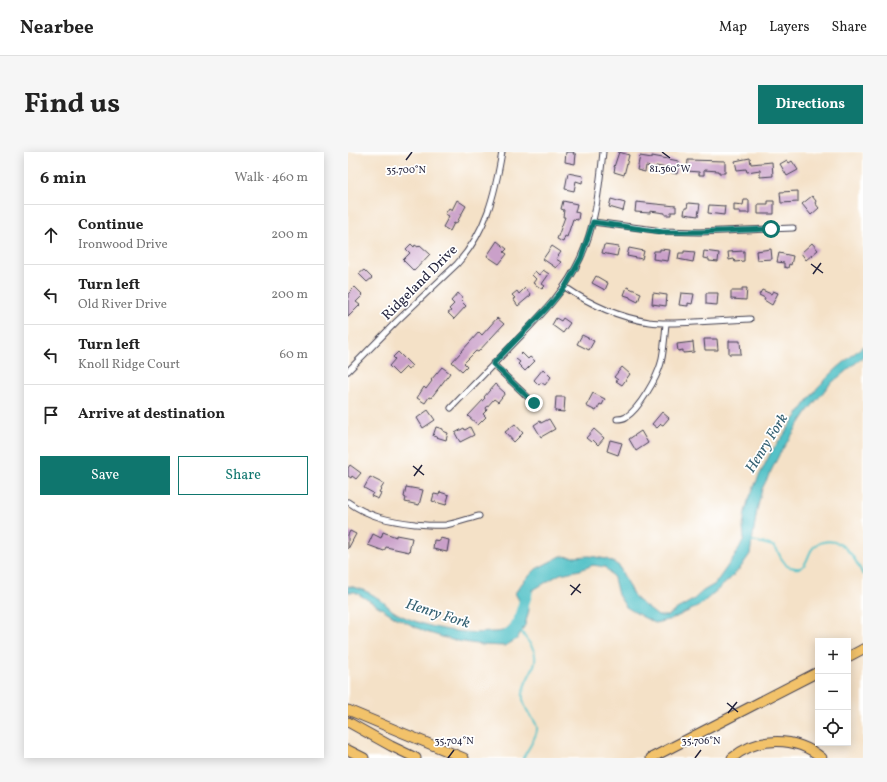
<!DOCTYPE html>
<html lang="en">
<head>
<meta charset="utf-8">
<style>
	:root { --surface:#fff; --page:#f6f6f6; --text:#222; --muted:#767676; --line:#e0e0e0; --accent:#0f766e }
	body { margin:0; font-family:Vollkorn,serif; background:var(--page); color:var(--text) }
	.controls { position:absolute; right:12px; bottom:12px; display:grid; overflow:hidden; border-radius:0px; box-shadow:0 2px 10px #0003 }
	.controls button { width:36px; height:36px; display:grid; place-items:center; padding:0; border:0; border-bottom:1px solid var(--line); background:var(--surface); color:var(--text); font:20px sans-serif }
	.stop { position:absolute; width:12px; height:12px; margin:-9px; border:3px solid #0f766e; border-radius:50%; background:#fff }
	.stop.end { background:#0f766e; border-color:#fff; box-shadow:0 1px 4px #0008 }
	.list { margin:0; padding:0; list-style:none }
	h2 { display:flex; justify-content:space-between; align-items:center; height:52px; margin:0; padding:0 16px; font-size:17px }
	h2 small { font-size:13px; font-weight:400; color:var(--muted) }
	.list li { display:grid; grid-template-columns:26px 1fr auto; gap:12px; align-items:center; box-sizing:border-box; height:60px; padding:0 16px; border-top:1px solid var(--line) }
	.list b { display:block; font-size:15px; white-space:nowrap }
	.list p { margin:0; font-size:13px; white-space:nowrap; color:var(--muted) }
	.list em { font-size:13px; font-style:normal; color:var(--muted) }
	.actions { display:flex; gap:8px; padding:12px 16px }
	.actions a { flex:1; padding:9px 0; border:1px solid var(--accent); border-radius:0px; text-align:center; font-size:14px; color:var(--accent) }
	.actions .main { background:var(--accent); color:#fff }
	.icon { flex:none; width:22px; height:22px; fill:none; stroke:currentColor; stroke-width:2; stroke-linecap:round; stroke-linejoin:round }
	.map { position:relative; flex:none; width:515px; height:606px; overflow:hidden; border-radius:0px }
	header { display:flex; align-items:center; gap:24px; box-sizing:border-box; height:56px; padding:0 20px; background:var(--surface); border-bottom:1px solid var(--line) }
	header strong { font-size:19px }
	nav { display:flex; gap:22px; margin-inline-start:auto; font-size:14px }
	.intro { display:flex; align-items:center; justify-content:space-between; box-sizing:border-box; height:96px; padding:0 24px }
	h1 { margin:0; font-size:28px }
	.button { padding:10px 18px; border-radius:0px; background:var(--accent); color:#fff; font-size:14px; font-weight:700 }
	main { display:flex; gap:24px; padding:0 24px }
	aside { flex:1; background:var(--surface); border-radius:0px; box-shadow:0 2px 10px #0003 }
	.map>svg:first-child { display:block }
</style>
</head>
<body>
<header>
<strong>Nearbee</strong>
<nav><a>Map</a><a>Layers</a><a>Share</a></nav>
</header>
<div class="intro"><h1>Find us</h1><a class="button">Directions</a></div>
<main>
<aside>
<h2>6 min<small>Walk · 460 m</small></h2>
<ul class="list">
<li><svg class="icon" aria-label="ahead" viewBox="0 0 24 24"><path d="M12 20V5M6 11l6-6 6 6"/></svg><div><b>Continue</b><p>Ironwood Drive</p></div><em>200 m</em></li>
<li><svg class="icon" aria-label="left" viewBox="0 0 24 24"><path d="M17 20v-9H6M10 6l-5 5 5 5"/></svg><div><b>Turn left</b><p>Old River Drive</p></div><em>200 m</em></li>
<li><svg class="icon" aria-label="left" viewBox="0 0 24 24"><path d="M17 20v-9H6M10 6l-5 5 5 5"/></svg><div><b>Turn left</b><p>Knoll Ridge Court</p></div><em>60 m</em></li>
<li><svg class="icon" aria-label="arrive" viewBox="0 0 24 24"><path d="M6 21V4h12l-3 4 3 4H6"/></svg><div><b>Arrive at destination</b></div></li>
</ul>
<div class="actions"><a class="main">Save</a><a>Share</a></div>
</aside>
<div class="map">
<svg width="515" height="606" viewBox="0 0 515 606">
	<rect width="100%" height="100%" fill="#fff"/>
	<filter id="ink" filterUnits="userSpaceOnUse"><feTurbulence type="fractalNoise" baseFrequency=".025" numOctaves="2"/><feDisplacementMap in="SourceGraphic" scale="8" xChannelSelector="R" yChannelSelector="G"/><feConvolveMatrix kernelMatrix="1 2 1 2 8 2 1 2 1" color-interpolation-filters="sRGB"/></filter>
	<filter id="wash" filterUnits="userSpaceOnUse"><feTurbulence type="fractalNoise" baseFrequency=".012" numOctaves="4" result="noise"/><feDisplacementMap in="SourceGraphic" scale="16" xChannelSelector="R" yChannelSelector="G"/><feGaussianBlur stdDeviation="0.9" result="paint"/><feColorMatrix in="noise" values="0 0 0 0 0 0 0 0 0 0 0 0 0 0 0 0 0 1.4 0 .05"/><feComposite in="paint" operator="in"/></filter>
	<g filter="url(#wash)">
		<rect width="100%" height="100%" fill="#f4e1c7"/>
		<path fill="#54c2c8" stroke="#3b7282" d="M515 194V205L481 233 459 260 432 301 414 337 409 358 402 402 393 415 382 427 351 454 324 467 307 471 295 465 278 455 270 443 266 426 257 415 245 413 232 418 212 422 185 438 179 446 181 458 177 473 169 487 157 494 134 493 104 488 78 480 49 466 7 440H0V434C11 436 22 440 31 447 38 451 42 458 50 462 76 475 114 483 143 480 148 480 154 480 158 477 163 474 172 461 175 456L167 441 175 430 188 417 213 404 227 405 241 404 248 405 258 407 265 410 271 414 283 439 288 447 310 464H320L329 457 345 448 355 439 367 432 390 399 396 387 395 375 397 360 400 349 410 326 423 300 435 284 445 269 470 235 486 219Z"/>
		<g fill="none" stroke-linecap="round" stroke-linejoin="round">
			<path stroke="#54c2c8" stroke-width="2" d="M404 389 414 391 425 394 429 398 433 406 439 414C443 415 450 418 454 415 460 411 460 401 465 396 468 392 471 391 475 390 496 385 508 408 515 423
				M173 478C176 486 183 491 186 499 192 515 175 526 175 542 174 548 177 555 180 560 183 566 190 570 189 578 188 586 179 599 175 606"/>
			<path stroke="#54c2c8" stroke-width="11" d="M167 473 170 470 179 441"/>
		</g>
		<g id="blocks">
			<path fill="#caa0c9" d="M218 0H226L225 2H228L227 12 217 10Z
				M271 0 281 3 276 23 266 20 267 15H266Z
				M292 4 304 6V4L331 9 329 22 324 21 325 17 308 14V16L298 14 297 20 289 18Z
				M402 6 403 12 424 10 425 24 412 25V18L399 20 398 17 389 18 387 9Z
				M340 8 377 9V21H371V19L356 18V23H351V20L339 19Z
				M439 8 441 11 444 9 450 18 439 24 432 12Z
				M220 21 235 24 234 31 228 29 226 39 217 37Z
				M450 39V50L433 51 432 40Z
				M464 44 468 49 467 51 471 56 463 63 454 52Z
				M263 47 277 51 275 59 261 55Z
				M109 48 118 54 108 72 106 71 102 79 95 75 101 64 97 62 101 56 104 58Z
				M396 48H401V61H392V59H386V52L395 53Z
				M215 49 229 52 227 60 231 61 230 68 225 67 219 85 217 84 215 90 209 87 217 65H215L216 58 213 57Z
				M420 49H426V62H410V52H420Z
				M288 50 328 54V60H323V63H317V61L302 59V61L287 60Z
				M340 51 352 52 350 64 336 62 337 56H339Z
				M361 53 377 54 376 63 360 61Z
				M149 89 159 97 156 100 159 102 151 112 139 104Z
				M464 91 470 98 458 108 453 101Z
				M63 92 66 95 67 93 70 95 72 93 82 102 66 119 55 108 62 101 58 97Z
				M256 93 271 95 269 104 254 101Z
				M204 94 213 100 208 107 213 110 208 116 195 107Z
				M281 96 296 99 294 107 279 104Z
				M312 97 322 98 320 109 305 107 306 99H312Z
				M423 97 424 107 409 108 408 99Z
				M336 99 347 100 345 110 330 107 331 101H336Z
				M356 99 371 101 370 110 361 109V107L355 106Z
				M396 99V109L387 110 386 107 381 108 380 100Z
				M431 101 445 104 443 113 441 112 440 116 436 115V111L429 110Z
				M16 118 24 126 19 130 11 122Z
				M195 118 201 122 194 132 197 134 194 137 185 131 188 127 184 123 187 119 191 123Z
				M248 124 260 131 257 138 244 131Z
				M7 135 15 143 8 150 12 153 0 165V142Z
				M279 135 293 141 290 150 282 146V145L276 143Z
				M177 136 183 143 170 154 165 147 167 146 164 143 169 139 171 142Z
				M394 136H399L398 148 383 147V139H394Z
				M414 138 423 142 425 139 430 141 424 153 416 148 417 146 411 143Z
				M110 141 115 147 113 149 118 154 106 167 100 161 103 159 101 157 106 152 103 149Z
				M305 141 319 143 318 154 304 152Z
				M333 141 346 142 344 152 340 151V154L331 153Z
				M358 141H370L369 153 358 152Z
				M149 166 156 172 130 200 128 199 116 211 119 214 114 219 104 210 131 180 134 183Z
				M208 166 213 169 215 166 222 171 215 181 204 173Z
				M234 183 246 189 241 198 229 192Z
				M356 187H369L370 198H357Z
				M381 189H392L393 202H381Z
				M345 190 346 200 335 201V198L330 199 329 192Z
				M50 200 64 214 60 217 58 215 50 223 41 214 47 207 45 205Z
				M174 201 180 207 182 205 187 209 177 219 170 212 172 210 168 207Z
				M94 215 102 221 83 246 81 245 77 251 69 246 76 235 78 237 84 229 83 228Z
				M274 215 282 222 274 233 268 229 270 228 266 225Z
				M195 217 203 225 197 233 193 230 191 233 186 228Z
				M147 232 157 241 150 250 146 247 138 256 139 258 135 262 138 265 130 273 120 264 137 246 136 245Z
				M245 241 257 247 254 253 252 252 248 259 238 254Z
				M208 245H217L216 260 207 259Z
				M80 258 87 268 75 276 69 266Z
				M314 260 321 266 315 273 313 272 309 276 304 272Z
				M201 267 207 277 193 285 186 273 192 269 193 271Z
				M167 272 175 281 166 290 157 280Z
				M88 275 95 277V279L100 281 98 288 85 284Z
				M122 275 126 283 112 290 107 281 116 276 117 278Z
				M246 277 256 286 250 293 245 288 243 290 238 286Z
				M293 279 300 291 288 299 281 287Z
				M262 288 274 291 270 303 259 299Z
				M2 313 13 321 8 327 4 324 3 326 0 324V316Z
				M22 325 36 332 31 340 33 341 30 347 23 344 25 341 16 336Z
				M58 335 75 338 71 353 57 350 58 346 56 345Z
				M92 340 101 343 98 353 84 349 86 342 91 343Z
				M2 379 8 382 0 397V383Z
				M35 380 48 385V383L64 386 61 400 38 395 36 399 20 393 25 382 33 386Z
				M92 386 101 388 99 400 85 397 86 388 92 389Z"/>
		</g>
	</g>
	<g filter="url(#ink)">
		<use href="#blocks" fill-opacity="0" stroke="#423f50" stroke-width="1"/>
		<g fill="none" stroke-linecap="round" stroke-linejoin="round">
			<defs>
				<path id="street" d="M245 70 315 79 351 80 445 76
					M217 135C243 153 269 165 301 170 316 172 332 171 347 170 365 169 384 168 402 167
					M145 212 186 251
					M0 219 49 169 109 112C138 80 147 42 154 0
					M103 256C124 234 146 212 167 190 192 164 217 140 232 107 248 73 251 36 255 0
					M269 267C272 267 275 267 278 265 291 257 309 226 313 211 316 198 317 184 318 171
					M0 350C21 365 42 369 67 372 78 373 88 374 98 373 109 371 120 367 131 364"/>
				<path id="highway" d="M500 505 515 497
					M0 558 55 581 116 606
					M0 570 43 594 68 606
					M0 598 16 606
					M303 606 470 520
					M384 606C410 584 448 584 474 606"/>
			</defs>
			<use href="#street" stroke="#423f50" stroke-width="7"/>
			<use href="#highway" stroke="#423f50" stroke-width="11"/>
			<use href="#street" stroke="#fff" stroke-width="5"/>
			<use href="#highway" stroke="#f2c26a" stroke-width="9"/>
		</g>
	</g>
	<g fill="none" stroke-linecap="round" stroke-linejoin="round" filter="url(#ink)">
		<path stroke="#0f766e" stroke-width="5" d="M186 251 145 212 200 155 217 135 233 106 245 70 315 80H351L423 77"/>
	</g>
	<path fill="none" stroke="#22223b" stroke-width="1.5" d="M314 0 322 6M58 8 64 0M463 112 475 121M465 122 473 111M65 314 76 323M66 324 74 313M222 433 233 441M223 443 232 432M379 551 390 560M380 561 389 550M100 606 106 598M347 606 353 598"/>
	<g text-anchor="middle" stroke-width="3.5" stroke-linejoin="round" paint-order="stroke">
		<g font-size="14" fill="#22223b" stroke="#fff">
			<text transform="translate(71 130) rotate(-45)" y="5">Ridgeland Drive</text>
		</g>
		<g font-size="15" font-style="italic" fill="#366273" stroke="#fff">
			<text transform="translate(418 291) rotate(-58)" y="5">Henry Fork</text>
			<text transform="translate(90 461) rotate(18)" y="5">Henry Fork</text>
		</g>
	</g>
	<g font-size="10" text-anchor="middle" fill="#22223b" stroke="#fff" stroke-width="3.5" stroke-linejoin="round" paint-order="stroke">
		<text x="322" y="20">81.360°W</text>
		<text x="58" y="21">35.700°N</text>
		<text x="106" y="592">35.704°N</text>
		<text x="353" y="592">35.706°N</text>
	</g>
</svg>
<div class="controls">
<button>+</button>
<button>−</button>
<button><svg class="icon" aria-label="locate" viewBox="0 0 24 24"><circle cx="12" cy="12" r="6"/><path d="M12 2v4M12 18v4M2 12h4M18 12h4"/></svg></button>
</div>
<div class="stop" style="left:423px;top:77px"></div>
<div class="stop end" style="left:186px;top:251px"></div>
</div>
</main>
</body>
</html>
